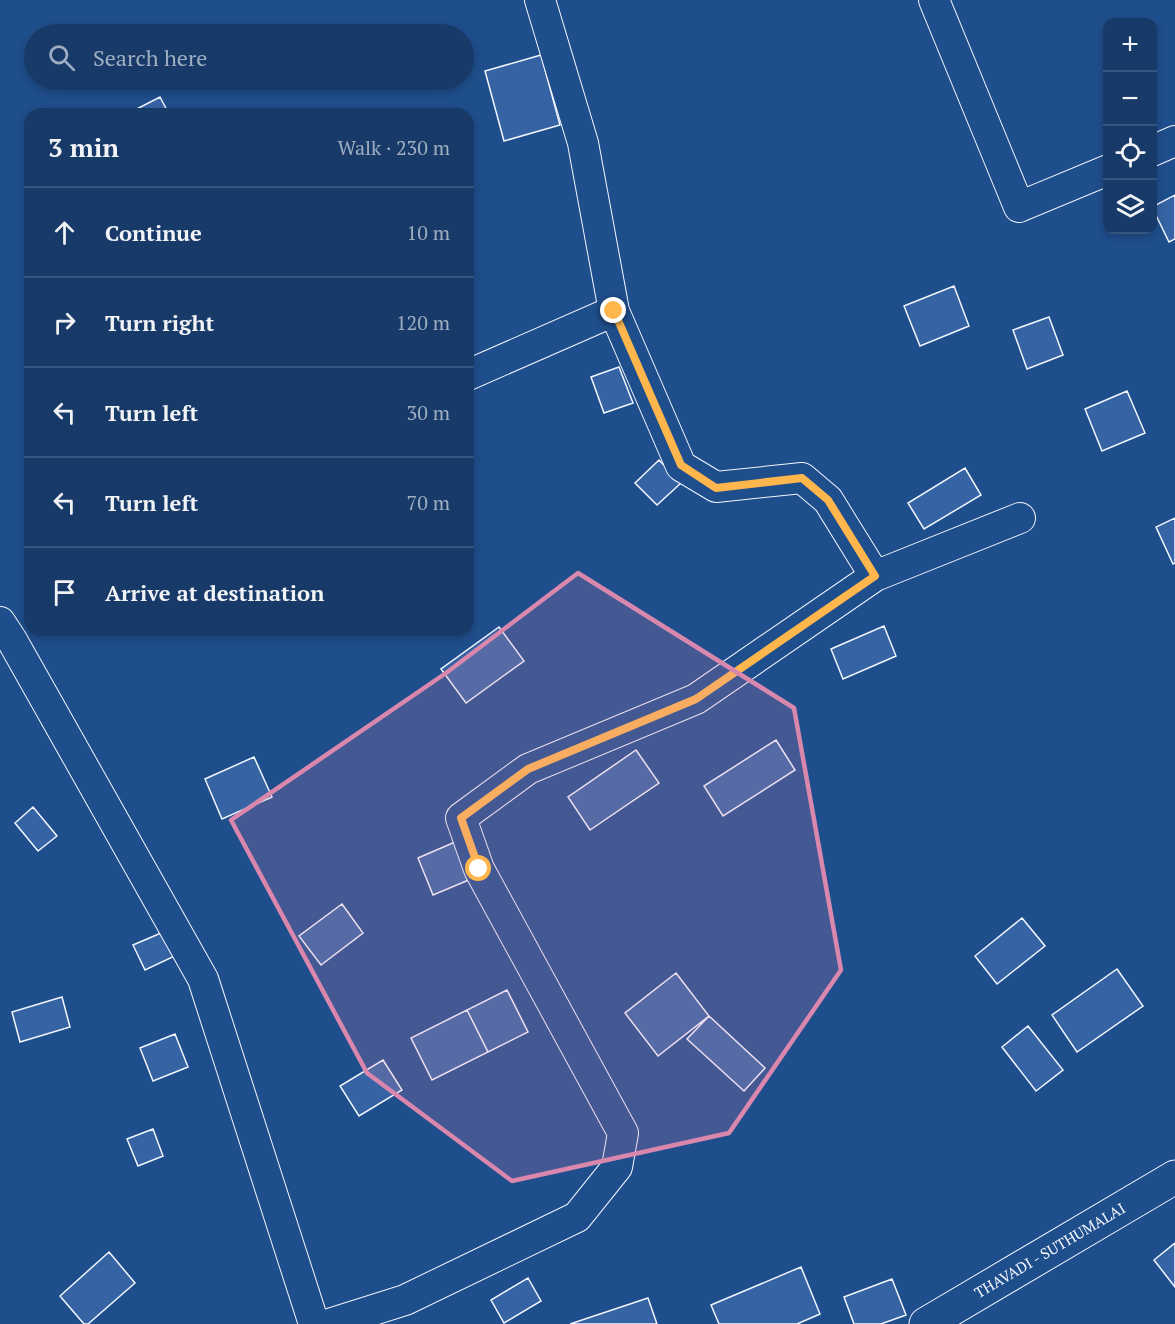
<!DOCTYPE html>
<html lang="en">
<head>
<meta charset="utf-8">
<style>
	:root { --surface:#173a69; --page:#20416f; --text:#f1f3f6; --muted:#9eadc0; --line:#36547d }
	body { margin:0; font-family:"PT Serif",serif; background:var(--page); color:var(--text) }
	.controls { position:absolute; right:18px; top:18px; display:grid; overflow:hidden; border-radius:12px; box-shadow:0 3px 9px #0003 }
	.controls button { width:54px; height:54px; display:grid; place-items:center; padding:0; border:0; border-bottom:2px solid var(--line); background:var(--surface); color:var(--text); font:30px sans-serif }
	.stop { position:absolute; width:18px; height:18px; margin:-14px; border:4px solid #ffb74d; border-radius:50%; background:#fff }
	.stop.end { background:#ffb74d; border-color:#fff; box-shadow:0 2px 6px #0008 }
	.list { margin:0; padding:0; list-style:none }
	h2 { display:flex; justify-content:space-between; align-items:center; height:78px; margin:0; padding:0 24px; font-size:26px }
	h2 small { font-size:20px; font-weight:400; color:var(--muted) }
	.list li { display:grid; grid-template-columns:39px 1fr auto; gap:18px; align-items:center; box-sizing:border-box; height:90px; padding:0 24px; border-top:2px solid var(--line) }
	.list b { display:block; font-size:22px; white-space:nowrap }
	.list em { font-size:20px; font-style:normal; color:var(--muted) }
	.icon { flex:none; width:33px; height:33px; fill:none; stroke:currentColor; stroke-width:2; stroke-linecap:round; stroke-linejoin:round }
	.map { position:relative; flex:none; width:1175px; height:1324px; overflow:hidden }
	.search { position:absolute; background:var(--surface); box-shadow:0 3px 9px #0003; left:24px; top:24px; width:450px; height:66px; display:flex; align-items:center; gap:15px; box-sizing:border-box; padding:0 21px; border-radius:33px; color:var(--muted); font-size:22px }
	.panel { position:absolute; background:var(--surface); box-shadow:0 3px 9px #0003; left:24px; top:108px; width:450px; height:528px; border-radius:18px }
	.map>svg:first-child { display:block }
</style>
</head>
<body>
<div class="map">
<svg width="1175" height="1324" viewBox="0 0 1175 1324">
	<rect width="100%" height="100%" fill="#1f4e8c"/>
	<path fill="#3563a3" stroke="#f2f6ff" stroke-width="1.5" d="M541 55 560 125 504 141 485 71Z
		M160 97 169 114H127Z
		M1175 195V239L1169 242 1152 207Z
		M954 286 969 326 920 346 904 306Z
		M1049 317 1063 355 1027 369 1013 330Z
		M619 367 633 403 604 413 591 377Z
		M1127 391 1145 433 1102 451 1085 409Z
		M659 460 681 483 657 505 635 483Z
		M965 468 981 495 924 529 908 503Z
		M1175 518V563L1173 564 1156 527Z
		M884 626 896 656 843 679 831 649Z
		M499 627 524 661 466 703 441 669Z
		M776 740 795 770 723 816 704 786Z
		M636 750 659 783 590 830 568 797Z
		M254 757 272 797 222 819 205 779Z
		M33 807 57 836 38 851 15 823Z
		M455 842 471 879 433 895 418 858Z
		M342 904 363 933 321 965 299 936Z
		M1022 918 1045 946 997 984 975 956Z
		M168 930 179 954 145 970 133 945Z
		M1117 969 1143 1006 1077 1052 1052 1015Z
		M676 973 709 1016 658 1056 625 1013Z
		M507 990 528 1032 488 1052 467 1010Z
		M62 997 70 1027 20 1042 12 1012Z
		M467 1010 488 1052 432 1080 411 1038Z
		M709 1016 765 1068 744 1091 687 1039Z
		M1028 1026 1063 1070 1036 1091 1002 1047Z
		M175 1034 188 1067 153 1081 140 1048Z
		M383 1060 402 1090 359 1116 340 1086Z
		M153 1129 163 1156 138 1166 127 1139Z
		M1175 1243V1287L1154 1260Z
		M109 1252 135 1283 88 1324H84L60 1296Z
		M801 1267 820 1314 797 1324H719L711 1305Z
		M528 1278 541 1301 504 1323 491 1300Z
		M892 1279 906 1315 881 1324H854L844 1297Z
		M648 1298 657 1324H570Z"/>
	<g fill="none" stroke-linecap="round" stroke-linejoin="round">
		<defs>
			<path id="minor" d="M540 0 583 143 614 311 681 466 716 487 802 478 828 500 875 576
				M934 0 1019 207 1108 170
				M1152 151 1175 141
				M468 375 614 311
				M0 622 13 642 203 979 314 1324
				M329 1324 405 1300 577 1217 617 1167 623 1133 479 869 461 818 528 769 696 699 875 576 1020 518"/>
			<g id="major">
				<path id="s1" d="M926 1324 1175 1177"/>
			</g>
		</defs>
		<use href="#minor" stroke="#f2f6ff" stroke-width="32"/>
		<use href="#major" stroke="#f2f6ff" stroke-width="35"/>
		<use href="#minor" stroke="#1f4e8c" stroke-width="30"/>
		<use href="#major" stroke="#1f4e8c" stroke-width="33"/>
	</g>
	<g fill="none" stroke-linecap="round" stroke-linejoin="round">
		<path stroke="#ffb74d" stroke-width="8" d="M479 869 461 818 528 769 696 699 875 576 828 500 802 478 716 488 681 465 614 311"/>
	</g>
	<path fill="#da87ad" fill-opacity="0.2" stroke="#da87ad" stroke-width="4.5" stroke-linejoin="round" d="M578 573 794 708 841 970 729 1133 512 1181 367 1073 231 820 446 673Z"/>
	<g text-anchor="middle" stroke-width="4.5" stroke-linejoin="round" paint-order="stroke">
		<g font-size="15" fill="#f2f6ff" stroke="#1f4e8c">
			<text dy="5" stroke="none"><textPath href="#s1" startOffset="144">THAVADI - SUTHUMALAI</textPath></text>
		</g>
	</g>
</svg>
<div class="controls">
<button>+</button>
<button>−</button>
<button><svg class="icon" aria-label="locate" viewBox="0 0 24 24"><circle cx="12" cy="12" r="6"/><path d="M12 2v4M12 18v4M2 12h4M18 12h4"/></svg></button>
<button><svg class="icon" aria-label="layers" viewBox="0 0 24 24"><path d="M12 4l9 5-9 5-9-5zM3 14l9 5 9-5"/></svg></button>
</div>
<div class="stop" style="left:479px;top:869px"></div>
<div class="stop end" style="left:614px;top:311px"></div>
<div class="search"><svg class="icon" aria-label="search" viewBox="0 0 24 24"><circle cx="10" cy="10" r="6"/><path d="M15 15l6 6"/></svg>Search here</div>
<section class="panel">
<h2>3 min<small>Walk · 230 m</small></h2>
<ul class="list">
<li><svg class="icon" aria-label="ahead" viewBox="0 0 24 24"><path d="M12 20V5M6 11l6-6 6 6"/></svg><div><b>Continue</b></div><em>10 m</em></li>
<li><svg class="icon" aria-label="right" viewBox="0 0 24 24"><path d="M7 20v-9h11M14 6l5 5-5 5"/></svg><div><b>Turn right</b></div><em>120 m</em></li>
<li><svg class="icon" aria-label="left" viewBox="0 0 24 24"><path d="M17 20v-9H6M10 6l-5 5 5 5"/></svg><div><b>Turn left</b></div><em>30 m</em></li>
<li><svg class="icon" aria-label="left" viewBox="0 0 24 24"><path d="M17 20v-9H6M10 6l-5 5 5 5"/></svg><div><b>Turn left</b></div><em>70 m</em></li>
<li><svg class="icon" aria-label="arrive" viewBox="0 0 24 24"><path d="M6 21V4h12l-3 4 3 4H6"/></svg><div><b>Arrive at destination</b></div></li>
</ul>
</section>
</div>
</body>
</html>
